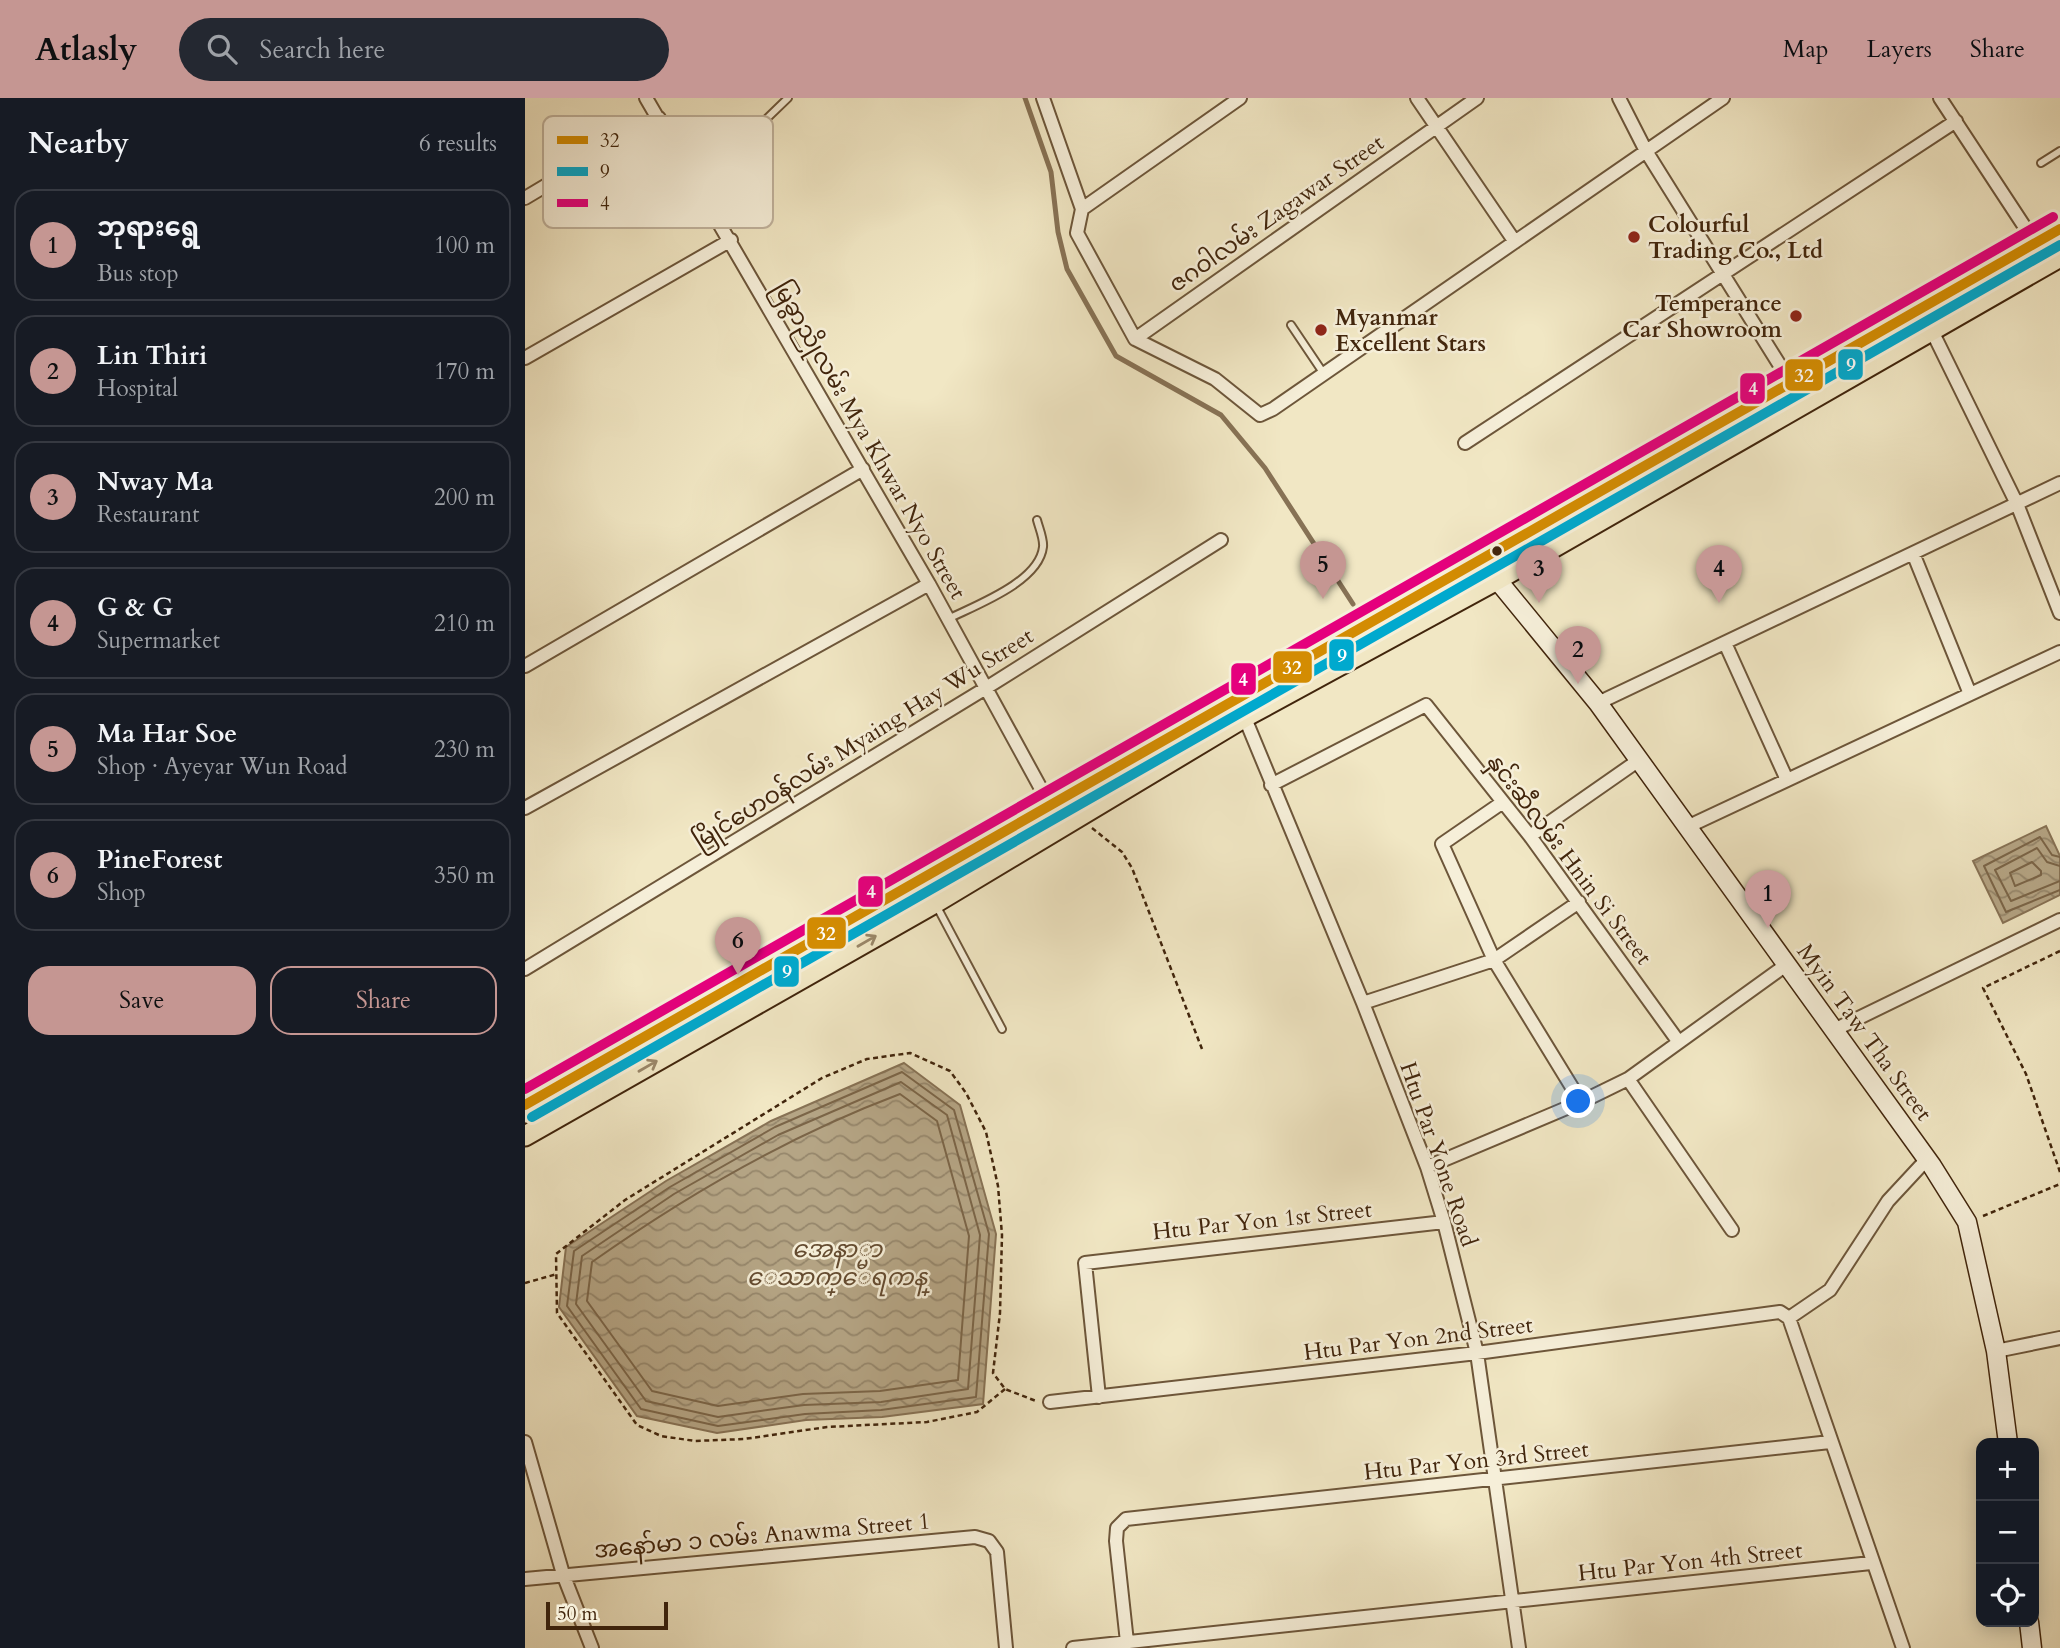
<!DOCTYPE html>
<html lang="en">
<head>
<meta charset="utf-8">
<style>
	:root { --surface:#171b24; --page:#242831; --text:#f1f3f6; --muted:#9ea1a6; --line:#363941; --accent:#c59692 }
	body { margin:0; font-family:Cardo,"Noto Sans Myanmar",serif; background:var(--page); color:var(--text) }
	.controls { position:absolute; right:21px; bottom:21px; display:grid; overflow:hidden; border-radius:14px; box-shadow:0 4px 18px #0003 }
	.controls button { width:63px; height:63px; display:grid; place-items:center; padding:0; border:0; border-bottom:2px solid var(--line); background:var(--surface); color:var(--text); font:35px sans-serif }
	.scale { position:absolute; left:21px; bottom:18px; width:122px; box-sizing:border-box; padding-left:7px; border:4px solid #41250c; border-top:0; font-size:19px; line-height:24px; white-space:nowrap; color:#41250c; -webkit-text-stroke:5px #f6efd9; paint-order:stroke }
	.you { position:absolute; left:1054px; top:1004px; width:24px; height:24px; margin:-18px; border:5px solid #fff; border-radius:50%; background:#1a73e8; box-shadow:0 0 0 10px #1a73e833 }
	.badge { display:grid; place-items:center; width:46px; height:46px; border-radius:50%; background:var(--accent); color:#111; font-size:23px; font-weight:700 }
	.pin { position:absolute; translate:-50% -58px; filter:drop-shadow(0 2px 4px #0008) }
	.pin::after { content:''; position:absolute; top:37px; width:24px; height:21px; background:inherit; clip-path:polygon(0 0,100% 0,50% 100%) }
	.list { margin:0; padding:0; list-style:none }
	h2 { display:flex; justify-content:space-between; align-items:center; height:91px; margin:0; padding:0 28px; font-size:30px }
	h2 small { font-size:23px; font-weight:400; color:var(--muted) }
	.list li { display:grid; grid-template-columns:46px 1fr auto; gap:21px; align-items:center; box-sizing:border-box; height:112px; margin:0 14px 14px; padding:0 14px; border:2px solid var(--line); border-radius:21px }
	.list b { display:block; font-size:26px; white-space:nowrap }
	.list p { margin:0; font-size:23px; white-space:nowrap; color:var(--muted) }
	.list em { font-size:23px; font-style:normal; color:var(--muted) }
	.actions { display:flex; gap:14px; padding:21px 28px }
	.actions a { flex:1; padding:16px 0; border:2px solid var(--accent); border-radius:21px; text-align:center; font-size:24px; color:var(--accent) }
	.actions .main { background:var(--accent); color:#111 }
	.icon { flex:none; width:38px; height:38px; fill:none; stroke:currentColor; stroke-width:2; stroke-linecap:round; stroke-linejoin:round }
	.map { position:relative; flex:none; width:1535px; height:1550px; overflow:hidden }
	header { display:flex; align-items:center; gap:42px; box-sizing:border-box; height:98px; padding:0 35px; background:var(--accent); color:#111 }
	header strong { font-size:33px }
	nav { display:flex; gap:38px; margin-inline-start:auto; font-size:24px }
	.search { width:490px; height:63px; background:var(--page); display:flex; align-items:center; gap:18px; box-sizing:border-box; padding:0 24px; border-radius:38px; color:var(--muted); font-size:26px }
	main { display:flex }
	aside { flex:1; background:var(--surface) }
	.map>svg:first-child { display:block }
</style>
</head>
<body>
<header>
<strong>Atlasly</strong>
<div class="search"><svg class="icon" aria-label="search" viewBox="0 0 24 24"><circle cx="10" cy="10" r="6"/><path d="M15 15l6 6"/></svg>Search here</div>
<nav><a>Map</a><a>Layers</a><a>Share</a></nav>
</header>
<main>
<aside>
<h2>Nearby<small>6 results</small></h2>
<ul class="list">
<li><span class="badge">1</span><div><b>ဘုရားရွေ</b><p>Bus stop</p></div><em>100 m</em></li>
<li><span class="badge">2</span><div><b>Lin Thiri</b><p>Hospital</p></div><em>170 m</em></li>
<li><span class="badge">3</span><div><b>Nway Ma</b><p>Restaurant</p></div><em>200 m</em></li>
<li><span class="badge">4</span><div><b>G &amp; G</b><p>Supermarket</p></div><em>210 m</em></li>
<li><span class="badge">5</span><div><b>Ma Har Soe</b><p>Shop · Ayeyar Wun Road</p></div><em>230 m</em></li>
<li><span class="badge">6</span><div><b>PineForest</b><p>Shop</p></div><em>350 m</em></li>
</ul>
<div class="actions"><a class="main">Save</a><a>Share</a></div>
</aside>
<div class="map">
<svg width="1535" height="1550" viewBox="0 0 1535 1550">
	<defs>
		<pattern id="water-waves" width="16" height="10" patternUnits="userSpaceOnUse" patternTransform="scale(1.75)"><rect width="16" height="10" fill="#b5a585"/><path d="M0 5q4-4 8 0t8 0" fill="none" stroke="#95866b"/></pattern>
	</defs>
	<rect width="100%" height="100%" fill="#f1e7c4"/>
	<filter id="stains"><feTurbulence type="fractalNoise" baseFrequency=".00286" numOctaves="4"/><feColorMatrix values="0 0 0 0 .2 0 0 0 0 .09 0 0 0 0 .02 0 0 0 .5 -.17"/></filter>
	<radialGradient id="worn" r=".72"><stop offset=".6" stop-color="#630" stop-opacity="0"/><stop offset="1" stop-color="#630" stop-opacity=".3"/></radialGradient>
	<path fill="url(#water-waves)" stroke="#877255" stroke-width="2" d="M1521 728 1535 758V797L1478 825 1448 763Z
		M379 965 435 1007 471 1136 458 1306 357 1319 281 1322 192 1335 112 1318 34 1209 41 1149 141 1083 246 1023Z"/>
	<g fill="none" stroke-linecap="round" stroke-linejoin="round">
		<path stroke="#7b6548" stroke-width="2" d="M1535 759 1527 757 1515 739 1459 768 1481 814 1535 792
			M1507 764 1516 773V777L1490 788 1485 775Z
			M1535 768 1522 764 1512 750 1470 772 1486 803 1535 783
			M377 974 429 1012 464 1136 451 1299 356 1312 280 1316 193 1328 116 1311 42 1208 49 1153 145 1089 250 1029Z
			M376 984 422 1017 455 1137 443 1291 356 1304 279 1307 193 1319 121 1303 51 1206 57 1158 149 1096 253 1037Z
			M375 996 412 1023 444 1138 433 1282 355 1293 278 1296 193 1308 127 1293 62 1203 67 1164C163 1096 266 1037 375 996Z"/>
		<path stroke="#877255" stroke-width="5" d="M500 0 526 74 533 134 542 171 591 258 696 317 740 370 828 506"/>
		<defs>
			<path id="service" d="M1516 65 1535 53
				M173 87 263 0
				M766 227 799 276
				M423 521C451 507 514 484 518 449 519 441 514 430 512 422
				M411 807 477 931"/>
			<path id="minor" d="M121 0 404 486 526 709
				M518 0 557 111 552 135 610 241 690 281 735 317 748 311 1198 0
				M892 0 990 144
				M1094 0 1121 53 1279 306
				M1415 0 1524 166
				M0 100 134 20
				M557 111 715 0
				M1407 233 1492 406 1535 515
				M610 241 952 0
				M0 260 206 142
				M940 345 1431 23
				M1388 455 1445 596
				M1200 545 1262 682
				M0 568 338 371
				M1073 605 1535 385
				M717 613 838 905 902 1069 919 1124 952 1255 994 1550
				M746 687 901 607 1005 738 1153 943
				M978 704 917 746 969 862 1056 1004
				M0 710 404 486
				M1162 729 1535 554
				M1005 738 1114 662
				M0 871 461 590 696 442
				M838 905 969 862 1054 804
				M1309 932 1535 822
				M1103 981 1207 1132
				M902 1069 1056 1004 1103 981 1261 867
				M1264 1220 1378 1550
				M1264 1220 1305 1192 1363 1103 1402 1061
				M1471 1253 1535 1240
				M574 1299 560 1165 919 1124
				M525 1304 952 1255 1255 1214 1264 1220
				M0 1344 38 1476 67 1550
				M0 1481 450 1439 464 1443 472 1454 481 1550
				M602 1544 591 1443 592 1430 601 1421 1305 1344
				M548 1550 1346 1465"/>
			<path id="secondary" d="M956 462 1073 605 1407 1068 1442 1124 1471 1253 1483 1345
				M1504 1524 1507 1550"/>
			<path id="primary" d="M0 1007 1535 131
				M0 1038 410 805 720 619 972 482 1535 159"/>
		</defs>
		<use href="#service" stroke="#6d563a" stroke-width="10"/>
		<use href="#minor" stroke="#6d563a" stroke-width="16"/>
		<use href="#secondary" stroke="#41250c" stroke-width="21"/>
		<use href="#primary" stroke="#41250c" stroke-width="23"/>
		<path stroke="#41250c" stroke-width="2.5" stroke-dasharray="5 3.5" stroke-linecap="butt" d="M567 730 597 754 607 770 677 951
			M1535 853 1458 890 1501 976 1535 1074
			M1458 1118 1535 1086
			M0 1185 32 1176
			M480 1291 452 1314 402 1324 302 1329 219 1341 170 1343 136 1338 112 1327 32 1215 31 1156 100 1102 297 980 342 961 385 955 425 973 441 995 461 1034 473 1088 477 1137 475 1215 468 1275 480 1291 511 1303"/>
		<use href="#service" stroke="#f6efd9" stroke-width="6"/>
		<use href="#minor" stroke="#f6efd9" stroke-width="12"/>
		<use href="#secondary" stroke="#f6efd9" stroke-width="18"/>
		<use href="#primary" stroke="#f1e7c4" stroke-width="19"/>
		<defs>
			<path id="bus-1" d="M0 1007 1535 131"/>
			<path id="bus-2" d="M7 1019 1535 147"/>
			<path id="bus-3" d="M0 991 1528 119"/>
		</defs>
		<use href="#bus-1" stroke="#f6efd9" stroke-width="16"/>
		<use href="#bus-2" stroke="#f6efd9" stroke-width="16"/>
		<use href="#bus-3" stroke="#f6efd9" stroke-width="16"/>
		<use href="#bus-1" stroke="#d38c02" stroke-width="10"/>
		<use href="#bus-2" stroke="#00a9ce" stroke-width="10"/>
		<use href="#bus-3" stroke="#e5007d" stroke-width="10"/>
	</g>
	<defs><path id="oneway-shaft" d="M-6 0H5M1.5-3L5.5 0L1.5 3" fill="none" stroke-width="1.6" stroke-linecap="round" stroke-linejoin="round" transform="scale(1.75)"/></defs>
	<g stroke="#998668">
		<use href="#oneway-shaft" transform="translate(342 843) rotate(-30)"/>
		<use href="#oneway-shaft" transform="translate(123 968) rotate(-30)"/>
	</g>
	<g fill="#8f2418" stroke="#f6efd9" stroke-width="2.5">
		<circle cx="1109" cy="139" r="7"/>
		<circle cx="1271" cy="218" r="7"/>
		<circle cx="796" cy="232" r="7"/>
	</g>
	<circle fill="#41250c" stroke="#f6efd9" stroke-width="2.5" cx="972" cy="453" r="6"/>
	<g text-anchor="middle" stroke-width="5" stroke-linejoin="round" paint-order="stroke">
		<g font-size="23" fill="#41250c" stroke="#f6efd9">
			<text transform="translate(751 115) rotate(-35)" y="8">ဇဂဝါလမ်း Zagawar Street</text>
			<text transform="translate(345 342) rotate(60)" y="8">မြခွာညိုလမ်း Mya Khwar Nyo Street</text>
			<text transform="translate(338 640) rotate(-32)" y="8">မြိုင်ဟေဝန်လမ်း Myaing Hay Wu Street</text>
			<text transform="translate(1045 761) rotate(53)" y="8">နှင်းဆီလမ်း Hnin Si Street</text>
			<text transform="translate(1340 934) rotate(54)" y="8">Myin Taw Tha Street</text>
			<text transform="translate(914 1056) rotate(71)" y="8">Htu Par Yone Road</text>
			<text transform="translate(737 1122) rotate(-6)" y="8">Htu Par Yon 1st Street</text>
			<text transform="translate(893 1240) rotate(-7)" y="8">Htu Par Yon 2nd Street</text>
			<text transform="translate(951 1362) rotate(-6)" y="8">Htu Par Yon 3rd Street</text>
			<text transform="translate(237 1437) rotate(-5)" y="8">အနော်မာ ၁ လမ်း Anawma Street 1</text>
			<text transform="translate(1165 1463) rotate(-6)" y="8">Htu Par Yon 4th Street</text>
		</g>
		<g font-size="23" font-weight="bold" fill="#41250c" stroke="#f6efd9" text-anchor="start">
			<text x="1123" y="134">Colourful<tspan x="1123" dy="26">Trading Co., Ltd</tspan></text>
			<text x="1257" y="213" text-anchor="end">Temperance<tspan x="1257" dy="26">Car Showroom</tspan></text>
			<text x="810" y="227">Myanmar<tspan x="810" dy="26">Excellent Stars</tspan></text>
		</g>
		<g font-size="24" font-style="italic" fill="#644b30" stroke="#f6efd9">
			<text x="312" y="1159">အေနာ္မာ<tspan x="312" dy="28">ေသာက္ေရကန္</tspan></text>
		</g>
	</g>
	<rect x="18" y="18" width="230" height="112" rx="10" fill="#f6efd9" stroke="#c0b29c" stroke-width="2"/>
	<rect x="32" y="38" width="31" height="8" fill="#d38c02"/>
	<rect x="32" y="69" width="31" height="9" fill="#00a9ce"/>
	<rect x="32" y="101" width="31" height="8" fill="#e5007d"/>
	<g font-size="19" fill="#41250c">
		<text x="75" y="49">32</text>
		<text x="75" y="80">9</text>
		<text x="75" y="112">4</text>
	</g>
	<g stroke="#f6efd9" stroke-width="2.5">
		<rect x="1312" y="250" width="27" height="33" rx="7" fill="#00a9ce"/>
		<rect x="1259" y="260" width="40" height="34" rx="7" fill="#d38c02"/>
		<rect x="1214" y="274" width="27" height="33" rx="7" fill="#e5007d"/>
		<rect x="803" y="540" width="27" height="34" rx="7" fill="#00a9ce"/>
		<rect x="747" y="552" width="41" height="34" rx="7" fill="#d38c02"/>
		<rect x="705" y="564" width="27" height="34" rx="7" fill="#e5007d"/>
		<rect x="332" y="777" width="27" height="33" rx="7" fill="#e5007d"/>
		<rect x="281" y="818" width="41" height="34" rx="7" fill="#d38c02"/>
		<rect x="248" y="857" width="27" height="33" rx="7" fill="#00a9ce"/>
	</g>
	<g font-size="19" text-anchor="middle" font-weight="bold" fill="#fff">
		<text x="1326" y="273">9</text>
		<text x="1279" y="284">32</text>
		<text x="1228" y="297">4</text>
		<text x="817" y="564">9</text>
		<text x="767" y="576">32</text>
		<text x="718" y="588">4</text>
		<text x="346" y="800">4</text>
		<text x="301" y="842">32</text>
		<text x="262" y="880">9</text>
	</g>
	<rect width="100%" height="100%" filter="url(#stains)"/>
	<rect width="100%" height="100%" fill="url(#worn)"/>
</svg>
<div class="controls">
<button>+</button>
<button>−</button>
<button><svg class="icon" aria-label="locate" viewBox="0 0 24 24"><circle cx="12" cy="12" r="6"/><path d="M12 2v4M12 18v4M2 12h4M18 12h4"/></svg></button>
</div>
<div class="scale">50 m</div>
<div class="you"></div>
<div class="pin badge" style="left:1243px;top:830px">1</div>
<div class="pin badge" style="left:1053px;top:586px">2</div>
<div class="pin badge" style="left:1014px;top:505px">3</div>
<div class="pin badge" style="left:1194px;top:505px">4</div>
<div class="pin badge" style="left:798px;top:501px">5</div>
<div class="pin badge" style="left:213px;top:877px">6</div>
</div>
</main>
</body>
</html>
